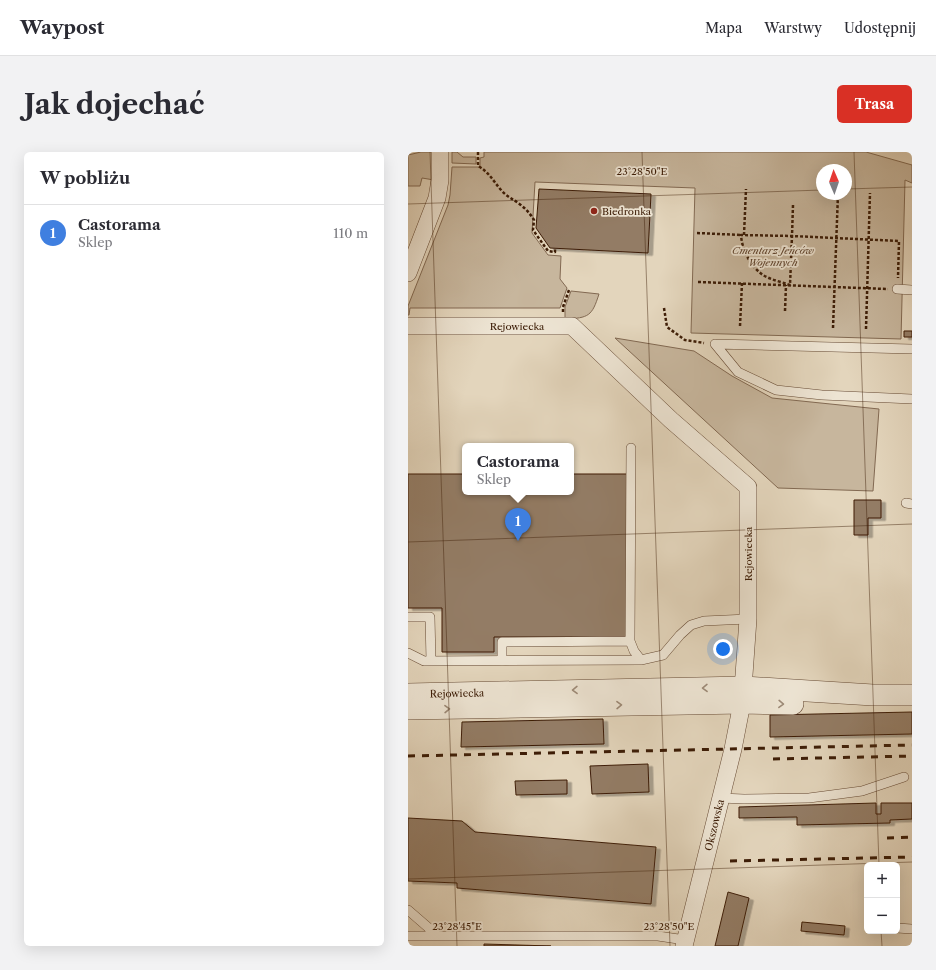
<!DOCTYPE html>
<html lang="pl">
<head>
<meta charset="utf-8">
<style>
	:root { --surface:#fff; --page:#f2f2f3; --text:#2b2b33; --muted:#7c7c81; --line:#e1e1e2; --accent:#d93025 }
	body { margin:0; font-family:"Libre Caslon Text",serif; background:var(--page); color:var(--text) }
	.controls { position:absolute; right:12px; bottom:12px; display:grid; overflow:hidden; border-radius:6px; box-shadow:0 4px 16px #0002 }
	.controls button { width:36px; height:36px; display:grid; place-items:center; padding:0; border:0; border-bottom:1px solid var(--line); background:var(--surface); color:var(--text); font:20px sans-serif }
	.compass { position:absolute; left:408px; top:12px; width:36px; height:36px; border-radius:50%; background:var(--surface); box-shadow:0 4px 16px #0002; rotate:358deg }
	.you { position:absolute; left:315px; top:497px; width:14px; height:14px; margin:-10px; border:3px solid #fff; border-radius:50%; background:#1a73e8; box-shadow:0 0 0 6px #1a73e833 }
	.badge { display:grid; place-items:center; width:26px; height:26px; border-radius:50%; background:var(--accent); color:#fff; font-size:13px; font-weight:700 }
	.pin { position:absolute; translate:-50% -33px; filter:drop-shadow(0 1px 2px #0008) }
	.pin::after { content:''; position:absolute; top:21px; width:14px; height:12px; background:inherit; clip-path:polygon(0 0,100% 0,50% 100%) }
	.popup { position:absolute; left:54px; top:291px; width:112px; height:52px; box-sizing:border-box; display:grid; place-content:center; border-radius:6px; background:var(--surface); filter:drop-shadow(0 1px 3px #0005); font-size:13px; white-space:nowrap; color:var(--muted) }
	.popup b { font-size:15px; color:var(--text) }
	.popup::after { content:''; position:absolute; left:50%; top:100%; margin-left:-8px; border:8px solid transparent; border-top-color:var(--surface) }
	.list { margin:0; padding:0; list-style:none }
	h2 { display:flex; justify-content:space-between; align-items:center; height:52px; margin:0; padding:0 16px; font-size:17px }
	h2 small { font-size:13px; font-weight:400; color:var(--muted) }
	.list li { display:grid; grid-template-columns:26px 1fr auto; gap:12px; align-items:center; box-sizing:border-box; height:56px; padding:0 16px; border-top:1px solid var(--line) }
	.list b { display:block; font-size:15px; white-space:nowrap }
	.list p { margin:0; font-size:13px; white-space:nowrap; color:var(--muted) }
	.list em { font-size:13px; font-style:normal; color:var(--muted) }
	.map { position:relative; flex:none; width:504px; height:794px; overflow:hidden; border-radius:6px }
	header { display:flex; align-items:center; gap:24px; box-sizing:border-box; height:56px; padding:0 20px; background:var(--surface); border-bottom:1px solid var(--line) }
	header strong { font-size:19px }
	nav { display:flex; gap:22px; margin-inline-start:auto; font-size:14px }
	.intro { display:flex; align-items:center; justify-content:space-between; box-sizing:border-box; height:96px; padding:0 24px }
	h1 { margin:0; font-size:28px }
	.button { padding:10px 18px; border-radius:6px; background:var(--accent); color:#fff; font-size:14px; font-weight:700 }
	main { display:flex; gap:24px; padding:0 24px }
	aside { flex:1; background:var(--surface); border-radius:6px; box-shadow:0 4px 16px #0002 }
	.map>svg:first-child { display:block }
</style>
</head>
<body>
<header>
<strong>Waypost</strong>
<nav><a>Mapa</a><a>Warstwy</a><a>Udostępnij</a></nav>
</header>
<div class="intro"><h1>Jak dojechać</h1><a class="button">Trasa</a></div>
<main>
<aside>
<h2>W pobliżu<small></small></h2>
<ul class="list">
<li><span class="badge" style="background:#3f7fe0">1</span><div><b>Castorama</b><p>Sklep</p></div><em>110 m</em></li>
</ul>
</aside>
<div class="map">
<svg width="504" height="794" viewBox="0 0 504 794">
	<defs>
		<filter id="shadow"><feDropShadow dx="4.5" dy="2.5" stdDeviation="0" flood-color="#0004"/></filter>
	</defs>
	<rect width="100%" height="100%" fill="#e3d5bc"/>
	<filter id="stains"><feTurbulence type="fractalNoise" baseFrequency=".005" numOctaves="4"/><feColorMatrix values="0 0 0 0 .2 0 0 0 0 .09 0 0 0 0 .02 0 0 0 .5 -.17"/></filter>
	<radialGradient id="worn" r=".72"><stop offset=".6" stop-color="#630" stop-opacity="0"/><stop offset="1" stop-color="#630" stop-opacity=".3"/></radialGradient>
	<path fill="#c7b69d" stroke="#826952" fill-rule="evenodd" d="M13 0H26V28L14 26 12 34H0V3Z
		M44 0H49L55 5H68V12L44 11Z
		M76 0H458L504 13V31L497 28 493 187 283 181 287 36 127 30 124 81 140 103 153 104 152 127 159 136 152 156H2L1 163H0V154L40 53 42 43 44 15H72V6L76 5ZM414 18H438V42H414Z
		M163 139 191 142C184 164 181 166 157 167V155Z
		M207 186 286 199 324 224 364 246 471 257 465 339 370 336Z"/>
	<path fill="#937c65" stroke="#3c1c06" filter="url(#shadow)" d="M131 37 243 42 240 101 142 96 128 76Z
		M496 179H504V185H496Z
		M0 322H57V340H163V322H220V485H86V500H34V456H0Z
		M446 348H473V366H460V383H446Z
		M504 560V582L362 585V563Z
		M195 567 196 592 53 595 54 570Z
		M240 612 241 640 184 642 182 614Z
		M159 628V642L108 643 107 629Z
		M468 651V662H473V651H504V667L482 668V671L389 673V665L331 666V655Z
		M0 666 54 669 67 680 248 695 243 752 49 736V731L0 729Z
		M320 740 341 746 330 794H307Z
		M394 770 437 774 436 783 393 779Z
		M76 792 143 794H76Z"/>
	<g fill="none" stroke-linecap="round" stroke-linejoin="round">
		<defs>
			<path id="service" d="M489 137 504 138
				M307 192 330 220 368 238 414 243 504 247
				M307 192 504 197
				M223 296 222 489 226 499 233 508
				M498 351 504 352
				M0 465H22L23 509
				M0 501 16 509 233 508 255 503 272 483 283 473 296 469 340 467
				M94 509V490L222 489
				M312 646 336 647 401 646 454 639 496 625
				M0 758 30 784
				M489 776 504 777
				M0 784H250L277 788"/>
			<g id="minor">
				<path d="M0 121 29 46 32 28V0"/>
				<path id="s1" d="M0 174H164L263 268 340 335V467L334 551 325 597 276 794"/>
			</g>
			<g id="tertiary">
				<path id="s2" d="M0 542 336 535 465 543H504"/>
				<path d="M0 557 334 551 385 552"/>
			</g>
		</defs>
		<use href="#service" stroke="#664a34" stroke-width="10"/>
		<use href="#minor" stroke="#664a34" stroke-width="18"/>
		<use href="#tertiary" stroke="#664a34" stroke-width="22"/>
		<path stroke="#3c1c06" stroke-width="2.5" stroke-dasharray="3 2" stroke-linecap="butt" d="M70 0V14C81 20 85 29 94 39 99 45 107 48 114 54 119 58 123 63 126 68L125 78 140 99 147 100V97
			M385 53 384 84 333 83C334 98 342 114 355 123 363 128 374 130 382 133L384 84 491 89 490 126
			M289 81 333 83
			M336 83 338 37
			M290 130 480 137
			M256 156 259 175 277 188 296 191
			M377 159 378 133
			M155 160V155L161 138
			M332 174 334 131
			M425 176 430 42
			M458 177 462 41"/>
		<use href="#service" stroke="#ede4d3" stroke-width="9"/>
		<use href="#minor" stroke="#ede4d3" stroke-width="17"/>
		<use href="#tertiary" stroke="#ede4d3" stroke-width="21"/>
		<path stroke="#3c1c06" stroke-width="3" stroke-dasharray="7 7" stroke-linecap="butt" d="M0 604 504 593
			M365 607 504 604
			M479 686 504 685
			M322 709 504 705"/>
	</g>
	<defs><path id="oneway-chevron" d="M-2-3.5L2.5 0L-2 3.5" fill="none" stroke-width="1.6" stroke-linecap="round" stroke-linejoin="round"/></defs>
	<g stroke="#9d8a77">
		<use href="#oneway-chevron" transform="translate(297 536) rotate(179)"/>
		<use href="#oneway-chevron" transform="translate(167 538) rotate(179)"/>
		<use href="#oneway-chevron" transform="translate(373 552) rotate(2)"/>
		<use href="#oneway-chevron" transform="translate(211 553) rotate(-1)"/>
		<use href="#oneway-chevron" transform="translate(39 557) rotate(-1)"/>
	</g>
	<path fill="none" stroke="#3c1c06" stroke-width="1" stroke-opacity="0.45" d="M22 0 49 794M234 0 262 794M446 0 471 713M438 37 504 35M0 52 414 38M0 390 504 372M0 727 504 710M473 779 474 794"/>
	<circle fill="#8f2418" stroke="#ede4d3" stroke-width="1.5" cx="186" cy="59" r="4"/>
	<g text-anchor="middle" stroke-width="3.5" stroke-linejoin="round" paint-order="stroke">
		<g font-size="10" fill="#3c1c06" stroke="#ede4d3" text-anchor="start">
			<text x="194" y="63">Biedronka</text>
		</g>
		<g font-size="10" font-style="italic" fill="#5f422c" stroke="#ede4d3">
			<text x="365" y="102">Cmentarz Jeńców<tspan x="365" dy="12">Wojennych</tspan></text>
		</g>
		<g font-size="10" fill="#3c1c06" stroke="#ede4d3">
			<text dy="4" stroke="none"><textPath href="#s1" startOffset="109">Rejowiecka</textPath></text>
			<text transform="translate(340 402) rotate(-90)" y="4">Rejowiecka</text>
			<text dy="4" stroke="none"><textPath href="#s2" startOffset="49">Rejowiecka</textPath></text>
			<text transform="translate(306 673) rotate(-76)" y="4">Okszowska</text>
		</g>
	</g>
	<g font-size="10" text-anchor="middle" fill="#3c1c06" stroke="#ede4d3" stroke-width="3.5" stroke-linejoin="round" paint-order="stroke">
		<text x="234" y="23">23°28'50"E</text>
		<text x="49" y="778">23°28'45"E</text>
		<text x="261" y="778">23°28'50"E</text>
	</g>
	<rect width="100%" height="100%" filter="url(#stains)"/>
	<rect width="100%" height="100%" fill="url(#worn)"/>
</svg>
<div class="controls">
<button>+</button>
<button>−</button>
</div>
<svg class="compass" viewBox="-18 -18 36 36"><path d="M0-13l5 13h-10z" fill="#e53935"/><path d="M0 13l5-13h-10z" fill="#7c7c81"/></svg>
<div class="you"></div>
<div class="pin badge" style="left:110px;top:389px;background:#3f7fe0">1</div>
<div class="popup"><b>Castorama</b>Sklep</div>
</div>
</main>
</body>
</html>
